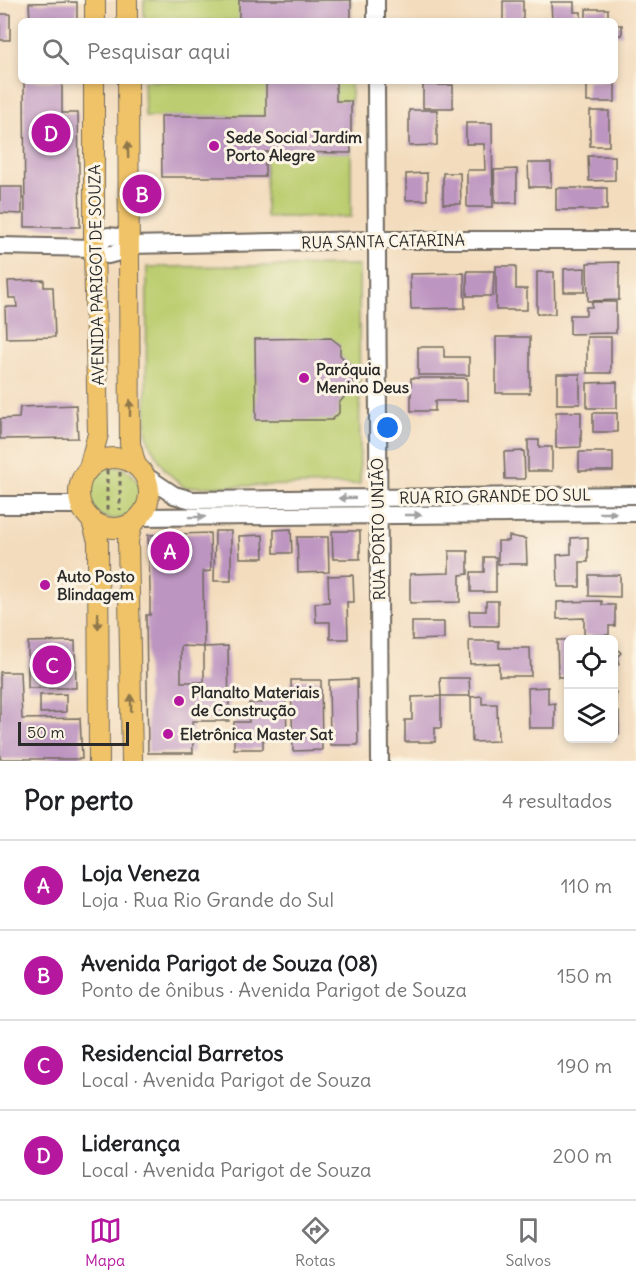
<!DOCTYPE html>
<html lang="pt">
<head>
<meta charset="utf-8">
<style>
	:root { --surface:#fff; --page:#f2f2f2; --text:#202124; --muted:#757577; --line:#e0e0e0; --accent:#b5179e }
	body { margin:0; font-family:Delius,sans-serif; background:var(--page); color:var(--text) }
	.controls { position:absolute; right:18px; bottom:18px; display:grid; overflow:hidden; border-radius:9px; box-shadow:0 3px 9px #0003 }
	.controls button { width:54px; height:54px; display:grid; place-items:center; padding:0; border:0; border-bottom:2px solid var(--line); background:var(--surface); color:var(--text); font:30px sans-serif }
	.scale { position:absolute; left:18px; bottom:15px; width:111px; box-sizing:border-box; padding-left:6px; border:3px solid #2b2b2b; border-top:0; font-size:16px; line-height:21px; white-space:nowrap; color:#2b2b2b; -webkit-text-stroke:4px #fcf5e5; paint-order:stroke }
	.you { position:absolute; left:388px; top:428px; width:21px; height:21px; margin:-15px; border:4px solid #fff; border-radius:50%; background:#1a73e8; box-shadow:0 0 0 9px #1a73e833 }
	.badge { display:grid; place-items:center; width:39px; height:39px; border-radius:50%; background:var(--accent); color:#fff; font-size:20px; font-weight:700 }
	.pin { position:absolute; translate:-50% -50%; border:3px solid #fff; box-shadow:0 2px 6px #0006 }
	.list { margin:0; padding:0; list-style:none }
	h2 { display:flex; justify-content:space-between; align-items:center; height:78px; margin:0; padding:0 24px; font-size:26px }
	h2 small { font-size:20px; font-weight:400; color:var(--muted) }
	.list li { display:grid; grid-template-columns:39px 1fr auto; gap:18px; align-items:center; box-sizing:border-box; height:90px; padding:0 24px; border-top:2px solid var(--line) }
	.list b { display:block; font-size:22px; white-space:nowrap }
	.list p { margin:0; font-size:20px; white-space:nowrap; color:var(--muted) }
	.list em { font-size:20px; font-style:normal; color:var(--muted) }
	.icon { flex:none; width:33px; height:33px; fill:none; stroke:currentColor; stroke-width:2; stroke-linecap:round; stroke-linejoin:round }
	.map { position:relative; flex:none; width:636px; height:761px; overflow:hidden }
	.search { position:absolute; background:var(--surface); box-shadow:0 3px 9px #0003; left:18px; right:18px; top:18px; height:66px; display:flex; align-items:center; gap:15px; box-sizing:border-box; padding:0 21px; border-radius:9px; color:var(--muted); font-size:22px }
	.sheet { height:438px; background:var(--surface) }
	nav { display:flex; justify-content:space-around; align-items:center; box-sizing:border-box; height:84px; border-top:2px solid var(--line); background:var(--surface); font-size:16px; color:var(--muted) }
	nav a { display:grid; justify-items:center; gap:3px }
	nav .on { color:var(--accent) }
	.map>svg:first-child { display:block }
</style>
</head>
<body>
<div class="map">
<svg width="636" height="761" viewBox="0 0 636 761">
	<rect width="100%" height="100%" fill="#fcf5e5"/>
	<filter id="ink" filterUnits="userSpaceOnUse"><feTurbulence type="fractalNoise" baseFrequency=".0167" numOctaves="2"/><feDisplacementMap in="SourceGraphic" scale="12" xChannelSelector="R" yChannelSelector="G"/><feConvolveMatrix kernelMatrix="1 2 1 2 8 2 1 2 1" color-interpolation-filters="sRGB"/></filter>
	<filter id="wash" filterUnits="userSpaceOnUse"><feTurbulence type="fractalNoise" baseFrequency=".008" numOctaves="4" result="noise"/><feDisplacementMap in="SourceGraphic" scale="24" xChannelSelector="R" yChannelSelector="G"/><feGaussianBlur stdDeviation="1.35" result="paint"/><feColorMatrix in="noise" values="0 0 0 0 0 0 0 0 0 0 0 0 0 0 0 0 0 1.4 0 .05"/><feComposite in="paint" operator="in"/></filter>
	<g filter="url(#wash)">
		<rect width="100%" height="100%" fill="#f3dcbd"/>
		<path fill="#bbcd70" stroke="#737c4e" stroke-width="1.5" d="M144 0H351V21H144Z
			M144 81H351V217H266L265 116 145 117Z
			M359 265 360 484 184 487 165 470 150 445 146 431 147 267Z
			M88 493a26 26 0 1 1 52 0a26 26 0 1 1-52 0Z"/>
		<g id="blocks">
			<path fill="#bd95c1" d="M239 0H351V21H239Z
				M503 1H523V21H503Z
				M77 2V21H30L29 3Z
				M551 2H574V12H581V21H552Z
				M586 9H608V21H586Z
				M0 14H10V40H0Z
				M615 25H622V35H615Z
				M24 81H62V113H78L80 227H25Z
				M266 81H336V101H351V153L265 152V177H162L161 116H266Z
				M587 81H615V102H587Z
				M423 85H453V108H423Z
				M409 110H437V145L409 146Z
				M590 111H609V146H590Z
				M466 123H492L493 207H467V170H485L484 144H466Z
				M588 156H615V180L589 181Z
				M528 163H551V187H529Z
				M517 169V203H495L494 170Z
				M427 173V200H406V174Z
				M443 173H460L461 204H443Z
				M0 187H22V214L0 213Z
				M556 188H607V210H556Z
				M619 262V300L588 301 587 263Z
				M496 266H516V289H527V310H496Z
				M585 268V292H564V269Z
				M467 271H494L493 296H467Z
				M537 272H554L555 314H537Z
				M464 273 465 308 411 309 410 274Z
				M44 280V287H53L55 337 6 338 5 307H17L16 298H9L8 281Z
				M592 302H616V333L570 334V315H586V307H592Z
				M496 337H530V393H496Z
				M587 337H611V373H587Z
				M331 338 340 345V355L353 369V387L339 403V413L332 420H256L255 339Z
				M418 347H444V357H469V375H418Z
				M557 374H580V404H557Z
				M411 378H467V401H435V411H411Z
				M617 382V408H587V383Z
				M76 405 78 438 0 439V419L19 418 20 407Z
				M556 412H581V447L556 448Z
				M593 413H617V432H593Z
				M528 440H539V447H552V471H528Z
				M524 451 525 479H505L504 452Z
				M579 452H613V471H579Z
				M291 529 292 553H274V530Z
				M215 531H231V581H214Z
				M332 531H360V559H333Z
				M210 533 211 571 203 572 204 647 181 646V682H204V647L228 646 229 721H192L193 753H148L146 615H150V587L148 535Z
				M263 535 264 558H240L239 536Z
				M509 536 526 539 527 564H498V541H509Z
				M297 537H328L329 572 298 573Z
				M588 537V562H580V587H558L557 555 571 554V538Z
				M449 551H468V574L460 575V602L410 603V574L449 573Z
				M484 557H496V592H471V572H484Z
				M353 575 354 602H347L348 639H330V622H316L315 603 329 602 328 576Z
				M589 575H620V597L589 596Z
				M486 601H498V626H470L469 611H486Z
				M602 601V605H615V626H609V635H584V618L557 619V602Z
				M412 622H444V639L412 640Z
				M557 640H568V677H558Z
				M75 641 76 688H28V642Z
				M469 641H499V648H530L531 676H499V663L470 664Z
				M614 645 621 653 617 657 619 664 614 668Z
				M0 672H20L22 719 80 718 82 759H0Z
				M440 678H469L470 696H441Z
				M357 679 358 745H330L329 680Z
				M291 680H321L322 750 293 751Z
				M548 687V704L555 703V728H529L528 688Z
				M614 692H616V712H619V734H616V741H614Z
				M66 694V712L40 713V695Z
				M286 694 287 739 263 740V749H234V722H249V703H262V695Z
				M441 696V728H435V742H405V720H412V697Z
				M482 696V704H497L498 741 472 742 471 697Z"/>
		</g>
	</g>
	<g filter="url(#ink)">
		<use href="#blocks" fill-opacity="0" stroke="#71695e" stroke-width="1.5"/>
		<g fill="none" stroke-linecap="round" stroke-linejoin="round">
			<defs>
				<path id="minor" d="M376 0V21
					M376 81 380 761
					M0 246 94 248 108 255 123 251 129 245
					M94 248 108 236 117 237 129 245 377 240H636
					M144 475 174 495 192 500 636 495
					M0 505H81
					M139 517 636 513"/>
				<path id="major" d="M127 0V21
					M95 21V0
					M128 81 130 444 136 466
					M79 493a35 35 0 1 1 70 0a35 35 0 1 1-70 0Z
					M89 468 98 434 94 248V81
					M92 521 98 541 99 761
					M132 761 128 541 132 523"/>
			</defs>
			<use href="#minor" stroke="#71695e" stroke-width="20"/>
			<use href="#major" stroke="#71695e" stroke-width="22"/>
			<path stroke="#71695e" stroke-width="3" stroke-dasharray="4.5 4.5" stroke-linecap="butt" d="M107 470V514
				M120 472V510"/>
			<use href="#minor" stroke="#fff" stroke-width="16"/>
			<use href="#major" stroke="#f0c369" stroke-width="20"/>
		</g>
		<defs><path id="oneway-solid" d="M-6-.8H1V-3.2L6.5 0L1 3.2V.8H-6Z" transform="scale(1.5)"/></defs>
		<g fill="#8e774a">
			<use href="#oneway-solid" transform="translate(128 150) rotate(-91)"/>
			<use href="#oneway-solid" transform="translate(130 408) rotate(-90)"/>
			<use href="#oneway-solid" transform="translate(98 621) rotate(90)"/>
			<use href="#oneway-solid" transform="translate(131 703) rotate(-91)"/>
		</g>
		<g fill="#a0a0a0">
			<use href="#oneway-solid" transform="translate(347 498) rotate(179)"/>
			<use href="#oneway-solid" transform="translate(608 513)"/>
			<use href="#oneway-solid" transform="translate(413 515)"/>
			<use href="#oneway-solid" transform="translate(197 517) rotate(-1)"/>
		</g>
	</g>
	<g fill="#b5179e" stroke="#fcf5e5" stroke-width="2">
		<circle cx="214" cy="146" r="6"/>
		<circle cx="304" cy="378" r="6"/>
		<circle cx="45" cy="585" r="6"/>
		<circle cx="179" cy="701" r="6"/>
		<circle cx="168" cy="734" r="6"/>
	</g>
	<g text-anchor="middle" stroke-width="6" stroke-linejoin="round" paint-order="stroke">
		<g font-size="16" font-weight="bold" fill="#2b2b2b" stroke="#fcf5e5" text-anchor="start">
			<text x="226" y="143">Sede Social Jardim<tspan x="226" dy="18">Porto Alegre</tspan></text>
			<text x="316" y="375">Paróquia<tspan x="316" dy="18">Menino Deus</tspan></text>
			<text x="57" y="582">Auto Posto<tspan x="57" dy="18">Blindagem</tspan></text>
			<text x="191" y="698">Planalto Materiais<tspan x="191" dy="18">de Construção</tspan></text>
			<text x="180" y="740">Eletrônica Master Sat</text>
		</g>
		<g font-size="16" fill="#2b2b2b" stroke="#fcf5e5">
			<text transform="translate(383 241) rotate(-1)" y="6">RUA SANTA CATARINA</text>
			<text transform="translate(96 275) rotate(-91)" y="6">AVENIDA PARIGOT DE SOUZA</text>
			<text transform="translate(495 496) rotate(-1)" y="6">RUA RIO GRANDE DO SUL</text>
			<text transform="translate(378 529) rotate(-91)" y="6">RUA PORTO UNIÃO</text>
		</g>
	</g>
</svg>
<div class="controls">
<button><svg class="icon" aria-label="locate" viewBox="0 0 24 24"><circle cx="12" cy="12" r="6"/><path d="M12 2v4M12 18v4M2 12h4M18 12h4"/></svg></button>
<button><svg class="icon" aria-label="layers" viewBox="0 0 24 24"><path d="M12 4l9 5-9 5-9-5zM3 14l9 5 9-5"/></svg></button>
</div>
<div class="scale">50 m</div>
<div class="you"></div>
<div class="pin badge" style="left:170px;top:551px">A</div>
<div class="pin badge" style="left:142px;top:194px">B</div>
<div class="pin badge" style="left:52px;top:665px">C</div>
<div class="pin badge" style="left:51px;top:133px">D</div>
<div class="search"><svg class="icon" aria-label="search" viewBox="0 0 24 24"><circle cx="10" cy="10" r="6"/><path d="M15 15l6 6"/></svg>Pesquisar aqui</div>
</div>
<section class="sheet">
<h2>Por perto<small>4 resultados</small></h2>
<ul class="list">
<li><span class="badge">A</span><div><b>Loja Veneza</b><p>Loja · Rua Rio Grande do Sul</p></div><em>110 m</em></li>
<li><span class="badge">B</span><div><b>Avenida Parigot de Souza (08)</b><p>Ponto de ônibus · Avenida Parigot de Souza</p></div><em>150 m</em></li>
<li><span class="badge">C</span><div><b>Residencial Barretos</b><p>Local · Avenida Parigot de Souza</p></div><em>190 m</em></li>
<li><span class="badge">D</span><div><b>Liderança</b><p>Local · Avenida Parigot de Souza</p></div><em>200 m</em></li>
</ul>
</section>
<nav>
<a class="on"><svg class="icon" aria-label="map" viewBox="0 0 24 24"><path d="M3 6l6-2 6 2 6-2v14l-6 2-6-2-6 2zM9 4v14M15 6v14"/></svg>Mapa</a>
<a><svg class="icon" aria-label="directions" viewBox="0 0 24 24"><path d="M12 3l9 9-9 9-9-9zM9 14v-3h6M13 9l2 2-2 2"/></svg>Rotas</a>
<a><svg class="icon" aria-label="saved" viewBox="0 0 24 24"><path d="M7 4h10v16l-5-4-5 4z"/></svg>Salvos</a>
</nav>
</body>
</html>
